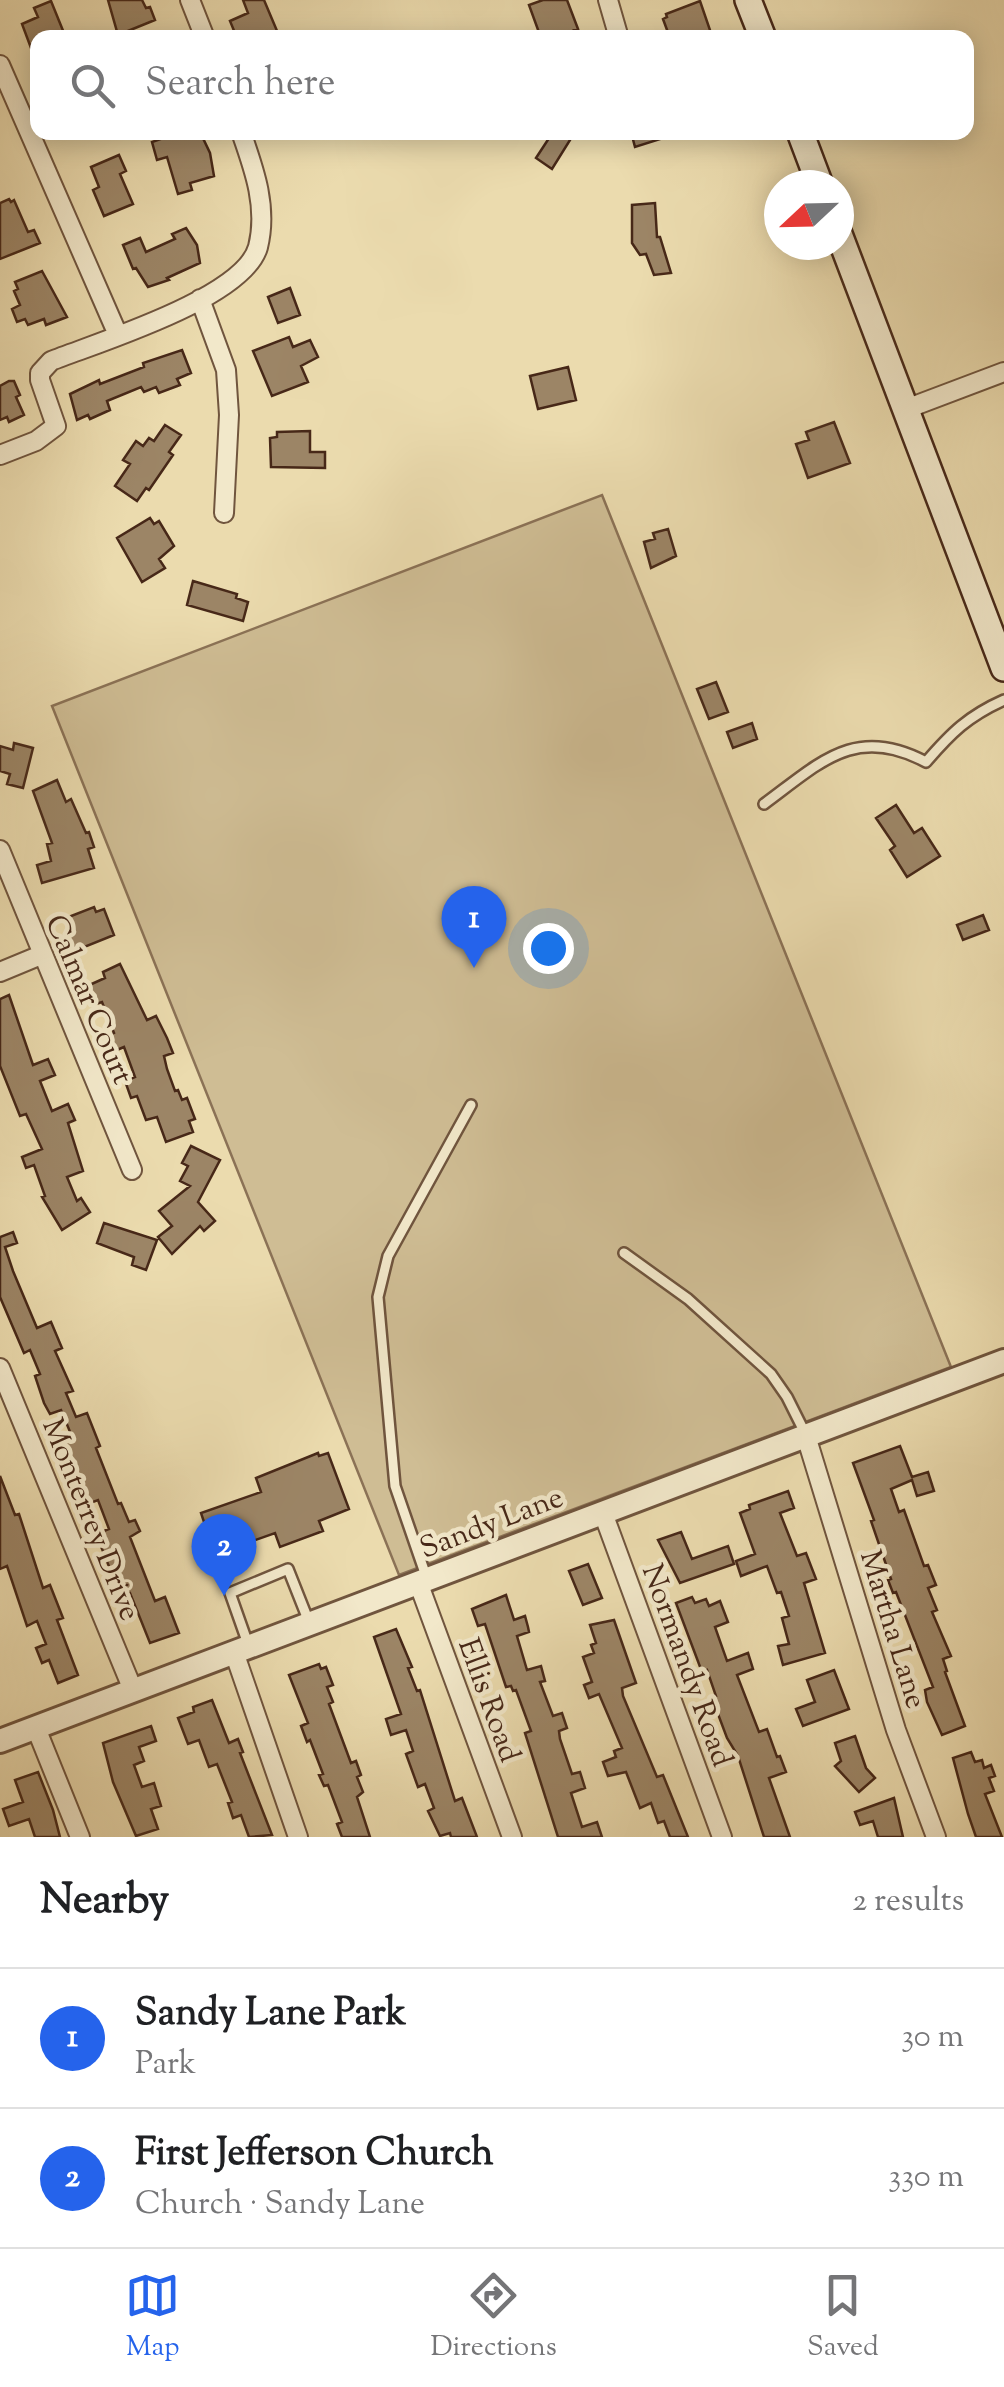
<!DOCTYPE html>
<html lang="en">
<head>
<meta charset="utf-8">
<style>
	:root { --surface:#fff; --page:#f2f2f2; --text:#202124; --muted:#757577; --line:#e0e0e0; --accent:#2563eb }
	body { margin:0; font-family:"Sorts Mill Goudy",serif; background:var(--page); color:var(--text) }
	.compass { position:absolute; left:764px; top:170px; width:90px; height:90px; border-radius:50%; background:var(--surface); box-shadow:0 5px 25px #0003; rotate:248deg }
	.you { position:absolute; left:548px; top:948px; width:35px; height:35px; margin:-25px; border:8px solid #fff; border-radius:50%; background:#1a73e8; box-shadow:0 0 0 15px #1a73e833 }
	.badge { display:grid; place-items:center; width:65px; height:65px; border-radius:50%; background:var(--accent); color:#fff; font-size:32px; font-weight:700 }
	.pin { position:absolute; translate:-50% -82px; filter:drop-shadow(0 2px 5px #0008) }
	.pin::after { content:''; position:absolute; top:52px; width:35px; height:30px; background:inherit; clip-path:polygon(0 0,100% 0,50% 100%) }
	.list { margin:0; padding:0; list-style:none }
	h2 { display:flex; justify-content:space-between; align-items:center; height:130px; margin:0; padding:0 40px; font-size:42px }
	h2 small { font-size:32px; font-weight:400; color:var(--muted) }
	.list li { display:grid; grid-template-columns:65px 1fr auto; gap:30px; align-items:center; box-sizing:border-box; height:140px; padding:0 40px; border-top:2px solid var(--line) }
	.list b { display:block; font-size:38px; white-space:nowrap }
	.list p { margin:0; font-size:32px; white-space:nowrap; color:var(--muted) }
	.list em { font-size:32px; font-style:normal; color:var(--muted) }
	.icon { flex:none; width:55px; height:55px; fill:none; stroke:currentColor; stroke-width:2; stroke-linecap:round; stroke-linejoin:round }
	.map { position:relative; flex:none; width:1004px; height:1837px; overflow:hidden }
	.search { position:absolute; background:var(--surface); box-shadow:0 5px 25px #0003; left:30px; right:30px; top:30px; height:110px; display:flex; align-items:center; gap:25px; box-sizing:border-box; padding:0 35px; border-radius:20px; color:var(--muted); font-size:38px }
	.sheet { height:410px; background:var(--surface) }
	nav { display:flex; justify-content:space-around; align-items:center; box-sizing:border-box; height:140px; border-top:2px solid var(--line); background:var(--surface); font-size:28px; color:var(--muted) }
	nav a { display:grid; justify-items:center; gap:5px }
	nav .on { color:var(--accent) }
	.map>svg:first-child { display:block }
</style>
</head>
<body>
<div class="map">
<svg width="1004" height="1837" viewBox="0 0 1004 1837">
	<rect width="100%" height="100%" fill="#ebdbae"/>
	<filter id="stains"><feTurbulence type="fractalNoise" baseFrequency=".002" numOctaves="4"/><feColorMatrix values="0 0 0 0 .2 0 0 0 0 .09 0 0 0 0 .02 0 0 0 .5 -.17"/></filter>
	<radialGradient id="worn" r=".72"><stop offset=".6" stop-color="#630" stop-opacity="0"/><stop offset="1" stop-color="#630" stop-opacity=".3"/></radialGradient>
	<path fill="#cfbd94" stroke="#8b7256" stroke-width="2.5" d="M602 495 951 1367 399 1575 52 706Z"/>
	<path fill="#9c8566" stroke="#472818" stroke-width="2.5" d="M108 0H142L146 8 150 7 155 20 118 35Z
		M243 0H264L280 38H237L230 21 248 13Z
		M543 0H567L578 29 574 30 578 38H541L529 5Z
		M51 1 66 38H38L37 64 22 24 38 17 34 8Z
		M700 1 711 33 700 38H670L663 19 667 17 666 14Z
		M180 132H200L210 153 214 176 190 183 192 190 178 194 167 157 157 160 152 142Z
		M553 132H575L552 169 536 158Z
		M631 132H672L673 135 635 147Z
		M119 155 126 171 120 174 133 204 104 216 93 190 99 187 91 167Z
		M9 199 11 202 14 200 28 232 34 230 40 243 0 259V203Z
		M655 203 657 237H660L671 273 654 275 646 254 640 255 632 243V205Z
		M186 228 197 245 200 263 167 278 169 280 148 287 136 268 133 269 123 245 140 238 146 252 175 239 172 234Z
		M42 271 67 317 46 325 44 319 28 325 25 319 17 322 12 309 20 305 14 291 18 289 15 282Z
		M290 288 300 315 278 323 268 297Z
		M289 337 293 347 310 340 318 357 301 366 308 382 272 396 253 351Z
		M182 350 191 373 177 379 180 385 159 393 156 387 144 392 141 387 107 401 110 410 90 419 88 415 77 420 70 394 99 380 100 384 144 367 143 363Z
		M568 367 576 400 538 409 530 376Z
		M9 381H14L20 395 16 397 24 415 9 422 7 417 0 420V386Z
		M834 422 850 463 808 478 796 444 809 440 806 432Z
		M165 425 181 435 169 452 173 455 149 490 146 488 137 501 115 486 130 464 123 460 136 441 143 446 149 438 154 441Z
		M310 431V452H325V468L271 467 270 438 277 437V432Z
		M150 518 154 524 159 521 174 546 159 559 165 568 142 582 117 538Z
		M668 529 676 556 651 568 644 542 655 539 653 533Z
		M193 581 237 594 236 598 248 602 243 621 187 605Z
		M716 682 728 712 709 719 697 689Z
		M752 723 757 739 733 748 727 732Z
		M14 743 33 748 23 788 7 784 10 774 0 771V746L13 750Z
		M57 780 66 802 71 799 86 833 89 832 94 847 88 849 94 868 42 883 37 865 51 861 47 844 52 843 33 791Z
		M896 805 914 833 922 828 940 856 907 877 890 850 895 846 876 818Z
		M94 907 96 912 104 909 114 935 72 952 65 936 72 933 66 918Z
		M983 915 989 930 963 940 957 925Z
		M120 964 147 1020 156 1016 167 1038 173 1053 164 1056 167 1069 175 1091 178 1090 182 1100 187 1098 195 1119 189 1121 193 1132 166 1142 157 1117 146 1120 137 1096 131 1098 125 1081 135 1077 124 1047 112 1052 106 1037 114 1033 102 1002 93 1005 85 987 105 978 103 972Z
		M9 995 33 1065 48 1059 55 1075 40 1081 52 1111 68 1104 75 1120 68 1123 83 1171 67 1177 77 1201 81 1198 90 1212 62 1230 42 1197 45 1196 34 1165 26 1168 22 1157 42 1149 26 1114 20 1116 0 1066V999Z
		M191 1146 220 1160 198 1202 215 1221 204 1231 200 1226 172 1254 158 1237 172 1226 159 1211 190 1186 180 1181 188 1166 182 1163Z
		M104 1223 157 1240 146 1270 132 1265 134 1257 97 1243Z
		M13 1232 17 1243 5 1247 13 1271 37 1328 51 1322 62 1348 55 1351 73 1391 66 1393 76 1417 87 1413 100 1446 96 1448 118 1504 121 1503 129 1522 135 1520 140 1531 130 1537 155 1601 165 1597 179 1633 150 1643 130 1593 123 1595 119 1583 116 1584 96 1534 109 1529 98 1500 85 1505 76 1486 60 1444 73 1439 61 1410 50 1414 44 1403 35 1376 40 1374 30 1350 24 1353 0 1297V1237Z
		M900 1446 912 1477 928 1472 934 1491 917 1496 912 1480 891 1489 899 1512 904 1510 924 1566 928 1565 936 1585 928 1588 937 1610 932 1612 951 1656 943 1659 947 1671 945 1672 965 1726 942 1735 927 1702 925 1690 933 1687 896 1592 893 1593 888 1580 891 1579 871 1521 874 1520 853 1463Z
		M318 1453 319 1456 328 1453 349 1509 319 1521 323 1531 280 1547 275 1533 230 1549 233 1556 213 1564 208 1551 213 1549 201 1513 261 1492 256 1478Z
		M0 1476 15 1515 19 1514 43 1588 50 1585 63 1618 57 1620 78 1675 58 1683 49 1660 42 1663 36 1648 46 1644 37 1621 27 1626 7 1566 0 1569Z
		M788 1491 794 1508 780 1513 797 1556 806 1553 816 1579 804 1583 825 1653 783 1665 778 1646 789 1644 782 1618 789 1616 781 1592 777 1593 767 1566 741 1576 736 1561 755 1554 740 1513 750 1509 749 1505Z
		M681 1532 692 1559 728 1546 734 1564 680 1583 658 1540Z
		M588 1564 602 1598 583 1605 569 1571Z
		M506 1595 514 1620 525 1616 528 1627 529 1632 517 1636 527 1670 541 1666 545 1681 540 1682 553 1716 562 1713 567 1728 559 1731 560 1739 572 1774 580 1772 585 1788 571 1793 582 1827 597 1822 602 1837H558L525 1733 531 1731 516 1690 513 1691 511 1686 506 1687 485 1624 478 1626 472 1609Z
		M692 1597 695 1603 706 1599 709 1606 720 1601 728 1622 715 1627 727 1661 748 1653 753 1669 737 1675 759 1732 767 1729 777 1757 780 1756 786 1772 769 1778 790 1837H764L738 1756 727 1738 712 1698 716 1696 707 1670 702 1672 676 1603Z
		M614 1620 636 1683 622 1688 623 1696 657 1777 663 1775 688 1837H670L664 1821 658 1823 651 1803 640 1808 626 1772 608 1776 603 1762 616 1757 614 1751 622 1748 599 1694 589 1698 584 1685 592 1682 583 1657 594 1653 591 1645 596 1643 590 1625Z
		M396 1629 412 1667 408 1668 417 1691 420 1690 455 1801 462 1798 477 1837H451L450 1833 440 1836 428 1811 434 1808 425 1784 418 1787 406 1754 413 1751 406 1730 391 1735 386 1719 401 1714 374 1637Z
		M319 1664 321 1669 326 1667 333 1685 327 1687 333 1702 329 1704 351 1763 356 1761 361 1775 357 1777 363 1792 357 1797 370 1837H342L337 1824 342 1822 328 1785 324 1786 319 1775 323 1774 310 1740 307 1742 301 1726 308 1723 289 1675Z
		M834 1670 849 1709 803 1726 796 1709 815 1702 807 1680Z
		M212 1700 229 1743 238 1739 243 1752 240 1753 272 1835 249 1837 241 1815 233 1818 228 1803 232 1802 217 1764 209 1767 199 1740 188 1744 178 1718 194 1712 193 1707Z
		M151 1726 156 1741 139 1747 144 1761 134 1765 142 1787 154 1783 161 1806 151 1809 158 1829 136 1836 113 1782 103 1743Z
		M855 1736 866 1768 875 1778 859 1792 835 1766 841 1761 835 1743Z
		M971 1752 975 1762 982 1760 984 1768 991 1765 995 1776 989 1778 994 1791 985 1794 1002 1837H976L968 1814 953 1758Z
		M38 1772 53 1810 60 1837H35L29 1819 9 1826 3 1809 23 1802 15 1780Z
		M894 1798 903 1837H878L873 1821 860 1825 855 1812Z"/>
	<g fill="none" stroke-linecap="round" stroke-linejoin="round">
		<defs>
			<path id="service" d="M764 804C820 763 855 724 926 762 951 733 968 716 1004 700
				M624 1253 688 1299 771 1374 787 1397 805 1433
				M426 1576 395 1486 378 1297 388 1256 471 1105
				M248 1644 230 1593 288 1569 309 1622"/>
			<path id="minor" d="M190 0 205 38
				M608 0 619 38
				M0 65 118 335
				M200 299 226 370 229 415 224 513
				M906 409 1004 372
				M0 455 36 441 56 426 40 380V373L51 361C99 342 244 298 258 247 268 207 254 169 241 132
				M0 850 132 1170
				M0 972 41 955
				M0 1368 133 1690
				M806 1436 896 1730 936 1837
				M603 1513 722 1837
				M418 1582 512 1837
				M234 1652 298 1837
				M36 1728 80 1837"/>
			<path id="tertiary" d="M0 1741 1004 1361"/>
			<path id="secondary" d="M748 0 763 38
				M800 132 820 185
				M839 234 1004 668"/>
		</defs>
		<use href="#service" stroke="#70553e" stroke-width="14"/>
		<use href="#minor" stroke="#70553e" stroke-width="22"/>
		<use href="#tertiary" stroke="#70553e" stroke-width="28"/>
		<use href="#secondary" stroke="#472818" stroke-width="30"/>
		<use href="#service" stroke="#f2e8ca" stroke-width="9"/>
		<use href="#minor" stroke="#f2e8ca" stroke-width="18"/>
		<use href="#tertiary" stroke="#f2e8ca" stroke-width="22"/>
		<use href="#secondary" stroke="#f2e8ca" stroke-width="25"/>
	</g>
	<g text-anchor="middle" stroke-width="9" stroke-linejoin="round" paint-order="stroke">
		<g font-size="30" fill="#472818" stroke="#f2e8ca">
			<text transform="translate(90 999) rotate(67)" y="10">Calmar Court</text>
			<text transform="translate(92 1519) rotate(68)" y="10">Monterrey Drive</text>
			<text transform="translate(491 1522) rotate(-21)" y="10">Sandy Lane</text>
			<text transform="translate(894 1629) rotate(73)" y="10">Martha Lane</text>
			<text transform="translate(688 1665) rotate(70)" y="10">Normandy Road</text>
			<text transform="translate(490 1700) rotate(70)" y="10">Ellis Road</text>
		</g>
	</g>
	<rect width="100%" height="100%" filter="url(#stains)"/>
	<rect width="100%" height="100%" fill="url(#worn)"/>
</svg>
<svg class="compass" viewBox="-18 -18 36 36"><path d="M0-13l5 13h-10z" fill="#e53935"/><path d="M0 13l5-13h-10z" fill="#757577"/></svg>
<div class="you"></div>
<div class="pin badge" style="left:474px;top:968px">1</div>
<div class="pin badge" style="left:224px;top:1596px">2</div>
<div class="search"><svg class="icon" aria-label="search" viewBox="0 0 24 24"><circle cx="10" cy="10" r="6"/><path d="M15 15l6 6"/></svg>Search here</div>
</div>
<section class="sheet">
<h2>Nearby<small>2 results</small></h2>
<ul class="list">
<li><span class="badge">1</span><div><b>Sandy Lane Park</b><p>Park</p></div><em>30 m</em></li>
<li><span class="badge">2</span><div><b>First Jefferson Church</b><p>Church · Sandy Lane</p></div><em>330 m</em></li>
</ul>
</section>
<nav>
<a class="on"><svg class="icon" aria-label="map" viewBox="0 0 24 24"><path d="M3 6l6-2 6 2 6-2v14l-6 2-6-2-6 2zM9 4v14M15 6v14"/></svg>Map</a>
<a><svg class="icon" aria-label="directions" viewBox="0 0 24 24"><path d="M12 3l9 9-9 9-9-9zM9 14v-3h6M13 9l2 2-2 2"/></svg>Directions</a>
<a><svg class="icon" aria-label="saved" viewBox="0 0 24 24"><path d="M7 4h10v16l-5-4-5 4z"/></svg>Saved</a>
</nav>
</body>
</html>
